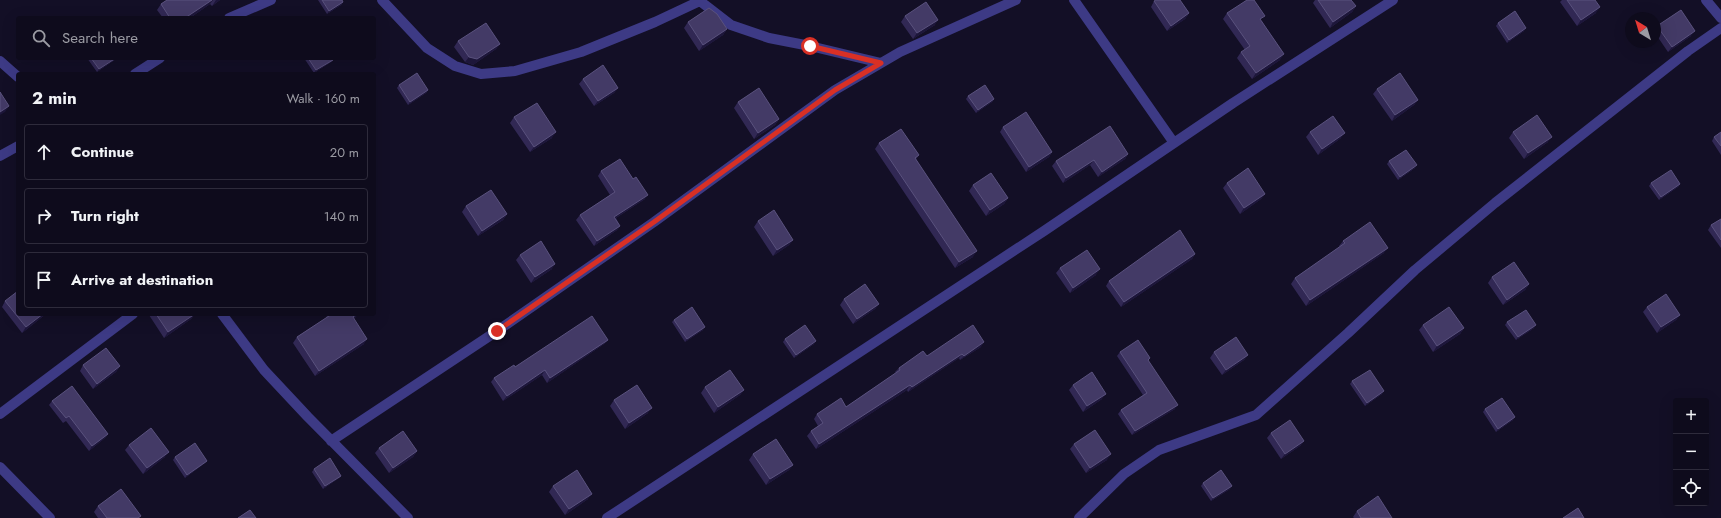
<!DOCTYPE html>
<html lang="en">
<head>
<meta charset="utf-8">
<style>
	:root { --surface:#0e0b1c; --page:#1c1929; --text:#f1f3f6; --muted:#9b9ba3; --line:#2e2b3b }
	body { margin:0; font-family:Jost,sans-serif; background:var(--page); color:var(--text) }
	.controls { position:absolute; right:12px; bottom:12px; display:grid; overflow:hidden; border-radius:4px; box-shadow:0 4px 16px #0002 }
	.controls button { width:36px; height:36px; display:grid; place-items:center; padding:0; border:0; border-bottom:1px solid var(--line); background:var(--surface); color:var(--text); font:20px sans-serif }
	.compass { position:absolute; left:1625px; top:12px; width:36px; height:36px; border-radius:50%; background:var(--surface); box-shadow:0 4px 16px #0002; rotate:322deg }
	.stop { position:absolute; width:12px; height:12px; margin:-9px; border:3px solid #d93025; border-radius:50%; background:#fff }
	.stop.end { background:#d93025; border-color:#fff; box-shadow:0 1px 4px #0008 }
	.list { margin:0; padding:0; list-style:none }
	h2 { display:flex; justify-content:space-between; align-items:center; height:52px; margin:0; padding:0 16px; font-size:17px }
	h2 small { font-size:13px; font-weight:400; color:var(--muted) }
	.list li { display:grid; grid-template-columns:26px 1fr auto; gap:12px; align-items:center; box-sizing:border-box; height:56px; margin:0 8px 8px; padding:0 8px; border:1px solid var(--line); border-radius:4px }
	.list b { display:block; font-size:15px; white-space:nowrap }
	.list em { font-size:13px; font-style:normal; color:var(--muted) }
	.icon { flex:none; width:22px; height:22px; fill:none; stroke:currentColor; stroke-width:2; stroke-linecap:round; stroke-linejoin:round }
	.map { position:relative; flex:none; width:1721px; height:518px; overflow:hidden }
	.search { position:absolute; background:var(--surface); box-shadow:0 4px 16px #0002; left:16px; top:16px; width:360px; height:44px; display:flex; align-items:center; gap:10px; box-sizing:border-box; padding:0 14px; border-radius:4px; color:var(--muted); font-size:15px }
	.panel { position:absolute; background:var(--surface); box-shadow:0 4px 16px #0002; left:16px; top:72px; width:360px; height:244px; border-radius:4px }
	.map>svg:first-child { display:block }
</style>
</head>
<body>
<div class="map">
<svg width="1721" height="518" viewBox="0 0 1721 518">
	<rect width="100%" height="100%" fill="#130f26"/>
	<g fill="none" stroke-linecap="round" stroke-linejoin="round">
		<path stroke="#3d3a85" stroke-width="10" d="M382 0 427 48 455 66 481 74 515 71 581 52 655 22 702 0
			M1074 0 1174 143
			M1706 0 1721 18
			M700 1 731 25 769 38 810 46 881 63
			M229 18 271 0
			M0 61 18 77
			M135 74 160 58
			M0 156 18 146
			M222 314 264 370 308 417 408 518
			M0 414 133 314
			M331 441 497 331 654 222 835 90 900 52 1016 0
			M0 467 50 518
			M607 518 1044 231 1233 103 1393 0
			M1079 518 1124 474 1159 450 1256 415 1348 333 1415 270 1495 203 1688 51 1721 28"/>
	</g>
	<path fill="#312854" d="M167 0H220L212 6 210 4 190 18H163L157 10 161 4Z
		M318 0H342L343 2 341 5 327 14Z
		M1315 0H1351L1356 6 1352 12 1330 28 1313 3Z
		M1562 0H1595L1596 13 1577 26 1560 2Z
		M1154 1 1189 13 1185 19 1167 31 1151 7Z
		M1227 13 1262 21 1280 60 1252 79 1237 58 1241 52 1245 50 1223 19Z
		M905 16 935 25 913 39 901 22Z
		M688 22 727 29 723 35 699 51 684 28Z
		M1498 23 1524 31 1507 43 1496 26Z
		M1657 26 1691 36 1668 52 1655 33V29Z
		M458 41 500 44 496 49 473 65 465 62 454 47Z
		M87 58H117L116 59 97 72Z
		M304 58H332L333 60 331 62 314 73Z
		M583 79 618 88 614 93 594 106 579 84Z
		M399 85 428 90 426 93 408 105 397 88Z
		M1377 89 1418 100 1414 105 1392 121 1373 94Z
		M968 96 994 99 992 102 976 113 966 99Z
		M738 102 779 119 775 125 754 139 734 108Z
		M514 117 552 138 530 152 510 123Z
		M1003 127 1052 152 1049 157 1026 172 1000 132Z
		M1310 132 1341 138 1318 155 1306 137Z
		M1513 132 1548 142 1524 159 1509 138Z
		M1721 132V155L1712 141 1714 137Z
		M879 143 919 155 916 159 973 257 955 268 875 149Z
		M1128 154 1125 159 1098 177 1090 165 1063 183 1052 166 1056 161Z
		M1389 161 1415 168 1398 180 1387 164Z
		M601 171 645 199 616 218 620 226 617 230 594 246 576 220 580 215 610 195 598 176Z
		M1227 183 1265 194 1261 199 1240 214 1223 188Z
		M1651 183 1680 184 1678 187 1659 200 1649 186Z
		M973 185 1008 198 1004 204 986 216 969 191Z
		M466 206 507 214 503 220 478 236 462 212Z
		M1721 219V248L1708 230 1711 225Z
		M758 221 793 240 789 245 773 256 754 227Z
		M1343 241 1384 253 1306 306 1291 284 1295 278 1340 247 1339 246Z
		M1195 254 1192 259 1121 307 1106 286 1109 281Z
		M520 255 552 269 531 283 516 260Z
		M1060 268 1096 275 1070 293 1056 273Z
		M1492 277 1529 284 1525 290 1503 305 1488 283Z
		M844 299 879 304 875 309 853 324 840 305Z
		M5 301 18 314H46L22 333 2 307Z
		M1647 307 1680 315 1676 320 1657 333 1643 312Z
		M150 314H195L191 319 164 338 149 315Z
		M325 314H358L354 319 364 344 315 376 293 343 297 337 327 317Z
		M674 320 703 330 685 342 672 322Z
		M1507 322 1534 328 1516 340 1505 325Z
		M1423 325 1464 328 1460 334 1433 352 1419 330Z
		M785 339 814 344 794 358 783 342Z
		M608 340 604 344 547 383 542 375 503 401 491 382 494 378 515 367Z
		M981 347 960 360 959 358 908 392 907 390 816 449 807 436 811 431 818 426 814 419 817 414 846 407 896 373 895 372 899 368 927 356Z
		M1120 352 1150 358 1148 361 1175 409 1132 435 1118 414 1121 410 1143 395 1117 356Z
		M1214 352 1248 355 1244 360 1222 375 1210 358Z
		M83 365 120 366 116 372 93 389 80 371Z
		M1352 381 1382 394 1365 406 1350 384Z
		M1073 385 1102 399 1083 412 1069 390Z
		M705 387 744 390 740 395 714 413 701 393Z
		M614 400 648 413 625 429 610 406Z
		M52 401 108 434 105 438 89 451 66 421 63 423 49 405Z
		M1485 409 1513 420 1496 432 1483 412Z
		M1271 433 1304 441 1300 446 1281 459 1267 438Z
		M1074 444 1107 460 1086 473 1070 449Z
		M129 445 165 457 143 474 125 450Z
		M379 448 417 451 413 457 389 473 375 453Z
		M753 454 793 465 789 470 766 485 749 460Z
		M175 457 207 461 205 463 185 478 173 460Z
		M314 469 341 476 339 478 323 489 312 472Z
		M1203 483 1230 489 1211 501 1201 486Z
		M553 486 588 499 565 515 549 492Z
		M98 506 140 518H98L94 512Z
		M1357 511 1392 518H1354L1353 517Z"/>
	<path fill="#1d163a" d="M212 0H213L210 4 190 18H185Z
		M216 0H220L212 6Z
		M343 2 341 5 327 14 329 11Z
		M1356 6 1352 12 1330 28 1333 22Z
		M1600 7 1596 13 1577 26 1581 20Z
		M1189 13 1185 19 1167 31 1171 26Z
		M938 20 935 25 913 39 917 33Z
		M1526 28 1524 31 1507 43 1509 40Z
		M727 29 723 35 699 51 703 45Z
		M1695 31 1691 36 1668 52 1672 47Z
		M500 44 496 49 473 65 465 62 469 57Z
		M1284 54 1280 60 1252 79 1256 73Z
		M116 58H117L116 59 97 72 99 69Z
		M333 60 331 62 314 73 316 70Z
		M618 88 614 93 594 106 598 101Z
		M428 90 426 93 408 105 410 102Z
		M994 99 992 102 976 113 978 110Z
		M1418 100 1414 105 1392 121 1395 115Z
		M9 106 5 112 0 115V112Z
		M779 119 775 125 754 139 758 133Z
		M556 132 552 138 530 152 534 147Z
		M1345 133 1341 138 1318 155 1322 149Z
		M1552 137 1548 142 1524 159 1528 153Z
		M1052 152 1049 157 1026 172 1029 167Z
		M1128 154 1125 159 1098 177 1102 172Z
		M1094 160 1090 165 1063 183 1066 178Z
		M1417 165 1415 168 1398 180 1400 177Z
		M1680 184 1678 187 1659 200 1661 197Z
		M1265 194 1261 199 1240 214 1244 208Z
		M648 195 645 199 611 221 614 217Z
		M1008 198 1004 204 986 216 990 210Z
		M507 214 503 220 478 236 482 231Z
		M620 226 617 230 594 246 597 241Z
		M793 240 789 245 773 256 777 250Z
		M1388 248 1384 253 1306 306 1310 300Z
		M977 251 973 257 955 268 959 262Z
		M1195 254 1192 259 1121 307 1124 302Z
		M555 264 552 269 531 283 535 277Z
		M1100 269 1096 275 1070 293 1073 288Z
		M1529 284 1525 290 1503 305 1507 300Z
		M879 304 875 309 853 324 857 319Z
		M43 314H46L22 333 26 327Z
		M195 314 191 319 164 338 168 332Z
		M357 314H358L355 318 349 322 353 317Z
		M1680 315 1676 320 1657 333 1661 327Z
		M1536 325 1534 328 1516 340 1518 337Z
		M705 327 703 330 685 342 687 339Z
		M1464 328 1460 334 1433 352 1437 346Z
		M367 339 364 344 315 376 319 371Z
		M608 340 604 344 547 383 550 378Z
		M816 341 814 344 794 358 796 355Z
		M984 342 981 347 960 360 964 356Z
		M962 354 959 358 908 392 912 387Z
		M1248 355 1244 360 1222 375 1226 370Z
		M120 366 116 372 93 389 97 384Z
		M545 370 542 375 503 401 507 396Z
		M910 385 907 390 816 449 819 444Z
		M744 390 740 395 714 413 718 407Z
		M1384 391 1382 394 1365 406 1367 403Z
		M1106 394 1102 399 1083 412 1087 406Z
		M1178 405 1175 409 1132 435 1135 431Z
		M652 408 648 413 625 429 629 423Z
		M1515 417 1513 420 1496 432 1498 429Z
		M108 434 105 438 89 451 92 446Z
		M1304 441 1300 446 1281 459 1285 454Z
		M417 451 413 457 389 473 393 468Z
		M169 452 165 457 143 474 147 468Z
		M1111 454 1107 460 1086 473 1090 468Z
		M207 461 205 463 185 478 187 475Z
		M793 465 789 470 766 485 770 479Z
		M341 476 339 478 323 489 325 486Z
		M1232 486 1230 489 1211 501 1213 498Z
		M592 494 588 499 565 515 569 509Z"/>
	<path fill="#433a66" stroke="#5a527e" d="M167 0H212L185 18H170L161 4Z
		M322 0H342L343 2 329 11Z
		M1156 0H1180L1189 13 1171 26 1154 1Z
		M1247 0H1254L1265 16 1260 19 1284 54 1256 73 1241 52 1250 46 1227 13Z
		M1318 0H1351L1356 6 1333 22Z
		M1567 0H1595L1600 7 1581 20Z
		M926 2 938 20 917 33 905 16Z
		M709 8 717 14 727 29 703 45 688 22Z
		M1681 10 1695 31 1672 47 1657 26Z
		M1515 11 1526 28 1509 40 1498 23Z
		M486 23 500 44 477 59 469 57 458 41Z
		M91 58H116L99 69Z
		M308 58H332L333 60 316 70Z
		M603 65 618 88 598 101 583 79Z
		M417 73 428 90 410 102 399 85Z
		M1400 73 1418 100 1395 115 1377 89Z
		M985 85 994 99 978 110 968 96Z
		M759 88 779 119 758 133 738 102Z
		M0 92 9 106 0 112Z
		M537 103 556 132 534 147 514 117Z
		M1026 112 1052 152 1029 167 1003 127Z
		M1537 115 1552 137 1528 153 1513 132Z
		M1333 116 1345 133 1322 149 1310 132Z
		M1110 126 1128 154 1102 172 1094 160 1066 178 1056 161Z
		M901 129 919 155 915 158 977 251 959 262 879 143Z
		M1721 132V146L1714 137Z
		M1406 150 1417 165 1400 177 1389 161Z
		M620 159 633 179 636 177 648 195 614 217 620 226 597 241 580 215 615 192 601 171Z
		M1248 168 1265 194 1244 208 1227 183Z
		M1671 170 1680 184 1661 197 1651 183Z
		M991 173 1008 198 990 210 973 185Z
		M491 190 507 214 482 231 466 206Z
		M774 210 793 240 777 250 758 221Z
		M1721 219V240L1711 225Z
		M1370 222 1388 248 1310 300 1295 278 1345 243 1343 241Z
		M1180 230 1195 254 1124 302 1109 281Z
		M541 241 555 264 535 277 520 255Z
		M1087 250 1100 269 1073 288 1060 268Z
		M1514 262 1529 284 1507 300 1492 277Z
		M865 284 879 304 857 319 844 299Z
		M18 291V314H43L26 327 5 301Z
		M1666 294 1680 315 1661 327 1647 307Z
		M692 307 705 327 687 339 674 320Z
		M1449 307 1464 328 1437 346 1423 325Z
		M1526 310 1536 325 1518 337 1507 322Z
		M156 314H195L168 332Z
		M332 314H357L353 317 367 339 319 371 297 337Z
		M592 316 608 340 550 378 545 370 507 396 494 378 514 365 515 367Z
		M805 325 816 341 796 355 785 339Z
		M973 325 984 342 964 356 962 354 912 387 910 385 819 444 811 431 823 423 817 414 841 398 846 407 900 370 899 368 923 351 927 356Z
		M1236 337 1248 355 1226 370 1214 352Z
		M1138 340 1150 358 1148 360 1178 405 1135 431 1121 410 1147 393 1120 352Z
		M106 348 120 366 97 384 83 365Z
		M730 370 744 390 718 407 705 387Z
		M1370 370 1384 391 1367 403 1352 381Z
		M1092 372 1106 394 1087 406 1073 385Z
		M637 385 652 408 629 423 614 400Z
		M72 386 108 434 92 446 69 416 66 418 52 401Z
		M1502 398 1515 417 1498 429 1485 409Z
		M1290 420 1304 441 1285 454 1271 433Z
		M151 428 169 452 147 468 129 445Z
		M1095 430 1111 454 1090 468 1074 444Z
		M403 431 417 451 393 468 379 448Z
		M776 439 793 465 770 479 753 454Z
		M195 443 207 461 187 475 175 457Z
		M330 458 341 476 325 486 314 469Z
		M577 470 592 494 569 509 553 486Z
		M1221 470 1232 486 1213 498 1203 483Z
		M121 489 141 516 138 518H107L98 506Z
		M1378 496 1392 518H1361L1357 511Z
		M1578 508 1584 518H1563Z
		M250 510 256 518H238Z"/>
	<g fill="none" stroke-linecap="round" stroke-linejoin="round">
		<path stroke="#d93025" stroke-width="5" d="M497 331 654 222 835 90 881 63 810 46"/>
	</g>
</svg>
<div class="controls">
<button>+</button>
<button>−</button>
<button><svg class="icon" aria-label="locate" viewBox="0 0 24 24"><circle cx="12" cy="12" r="6"/><path d="M12 2v4M12 18v4M2 12h4M18 12h4"/></svg></button>
</div>
<svg class="compass" viewBox="-18 -18 36 36"><path d="M0-13l5 13h-10z" fill="#e53935"/><path d="M0 13l5-13h-10z" fill="#9b9ba3"/></svg>
<div class="stop" style="left:810px;top:46px"></div>
<div class="stop end" style="left:497px;top:331px"></div>
<div class="search"><svg class="icon" aria-label="search" viewBox="0 0 24 24"><circle cx="10" cy="10" r="6"/><path d="M15 15l6 6"/></svg>Search here</div>
<section class="panel">
<h2>2 min<small>Walk · 160 m</small></h2>
<ul class="list">
<li><svg class="icon" aria-label="ahead" viewBox="0 0 24 24"><path d="M12 20V5M6 11l6-6 6 6"/></svg><div><b>Continue</b></div><em>20 m</em></li>
<li><svg class="icon" aria-label="right" viewBox="0 0 24 24"><path d="M7 20v-9h11M14 6l5 5-5 5"/></svg><div><b>Turn right</b></div><em>140 m</em></li>
<li><svg class="icon" aria-label="arrive" viewBox="0 0 24 24"><path d="M6 21V4h12l-3 4 3 4H6"/></svg><div><b>Arrive at destination</b></div></li>
</ul>
</section>
</div>
</body>
</html>
